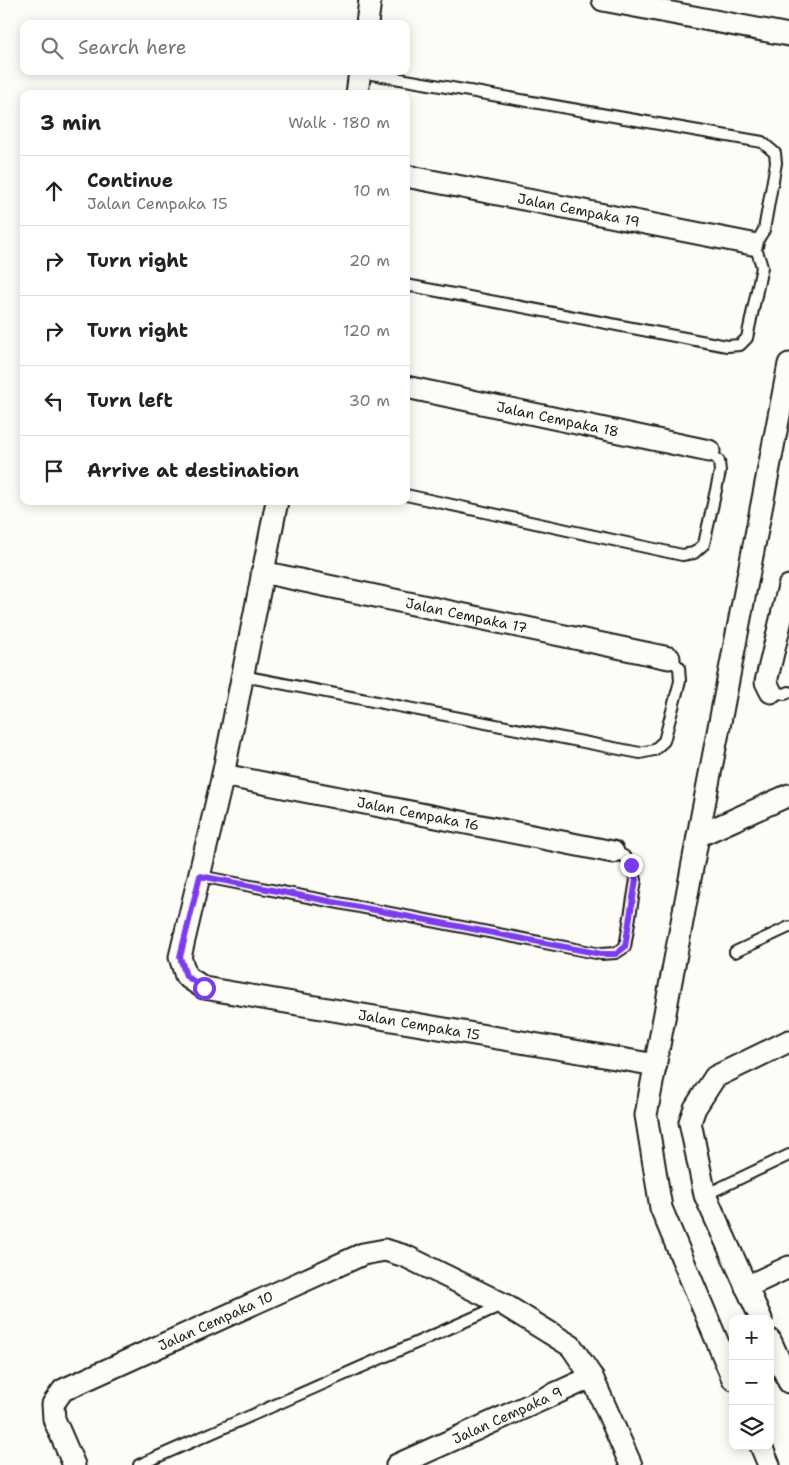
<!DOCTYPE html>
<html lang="en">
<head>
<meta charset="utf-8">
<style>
	:root { --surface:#fff; --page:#f6f6f6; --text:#222; --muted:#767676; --line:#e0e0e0 }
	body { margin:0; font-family:"Shantell Sans",sans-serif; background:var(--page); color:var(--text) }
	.controls { position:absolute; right:15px; bottom:15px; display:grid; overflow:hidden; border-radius:10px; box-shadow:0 2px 12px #0003 }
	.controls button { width:45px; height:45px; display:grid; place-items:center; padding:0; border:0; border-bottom:1px solid var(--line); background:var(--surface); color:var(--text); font:25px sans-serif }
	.stop { position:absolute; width:15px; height:15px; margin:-11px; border:4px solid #7c3aed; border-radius:50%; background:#fff }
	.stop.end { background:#7c3aed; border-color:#fff; box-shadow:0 1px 5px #0008 }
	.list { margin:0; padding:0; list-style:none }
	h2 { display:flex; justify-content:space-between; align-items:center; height:65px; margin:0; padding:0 20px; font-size:21px }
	h2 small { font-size:16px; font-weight:400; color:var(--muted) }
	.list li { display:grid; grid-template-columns:32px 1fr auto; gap:15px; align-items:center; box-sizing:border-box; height:70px; padding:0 20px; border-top:1px solid var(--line) }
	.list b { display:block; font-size:19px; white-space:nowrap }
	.list p { margin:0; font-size:16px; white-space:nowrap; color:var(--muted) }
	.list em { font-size:16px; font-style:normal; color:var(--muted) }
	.icon { flex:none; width:28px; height:28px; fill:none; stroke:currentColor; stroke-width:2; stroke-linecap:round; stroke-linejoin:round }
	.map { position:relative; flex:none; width:789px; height:1465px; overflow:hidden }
	.search { position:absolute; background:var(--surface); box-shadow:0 2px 12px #0003; left:20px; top:20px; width:390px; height:55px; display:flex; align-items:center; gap:12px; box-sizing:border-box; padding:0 18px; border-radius:10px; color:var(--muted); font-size:19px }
	.panel { position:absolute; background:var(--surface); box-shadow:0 2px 12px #0003; left:20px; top:90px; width:390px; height:415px; border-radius:10px }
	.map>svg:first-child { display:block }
</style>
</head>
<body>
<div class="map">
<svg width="789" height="1465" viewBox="0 0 789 1465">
	<rect width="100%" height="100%" fill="#fdfcf7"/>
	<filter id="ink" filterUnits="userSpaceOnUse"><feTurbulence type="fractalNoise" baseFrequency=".02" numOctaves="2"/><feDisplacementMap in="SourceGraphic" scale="10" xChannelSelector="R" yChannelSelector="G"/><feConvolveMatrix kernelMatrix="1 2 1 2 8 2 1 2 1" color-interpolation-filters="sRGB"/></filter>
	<g filter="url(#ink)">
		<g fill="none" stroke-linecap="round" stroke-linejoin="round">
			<defs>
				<path id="service" d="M360 72 762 142 775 153 776 163 764 230 759 238 752 244 758 254 762 267 747 338 740 345 727 346 406 285
					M406 495 682 555 694 553 704 544 720 472 719 461 709 451
					M243 676 640 753 654 750 664 741 680 681 679 667 669 658
					M771 692 785 694 789 692
					M200 876 601 954 616 953 625 947 636 880 631 865 624 856 613 852
					M735 952 789 927
					M705 1195 789 1155
					M139 1465 502 1305"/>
				<g id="minor">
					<path d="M603 0 789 35"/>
					<path d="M367 24 370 0"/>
					<path d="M357 94 360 71"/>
					<path id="s1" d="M406 176 752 244"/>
					<path id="s2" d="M406 387 709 451"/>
					<path id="s3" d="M277 501 223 775 180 957 186 976 204 988 656 1065"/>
					<path id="s4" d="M262 572 669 658"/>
					<path d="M771 692 766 682 789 586"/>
					<path id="s5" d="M223 775 613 852"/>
					<path d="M698 836 789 795"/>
					<path d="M746 1287 789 1267"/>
					<path d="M761 1319 705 1195 690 1122 695 1108 715 1077 789 1041"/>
					<path d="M770 1340 789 1382"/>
					<path d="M733 1379 661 1208 646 1115 698 836 789 364"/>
					<path d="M761 1446 769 1465"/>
					<path id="s6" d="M74 1465 54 1419 53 1404 63 1390 363 1254 385 1250 405 1256 503 1304 571 1346 592 1377 631 1465"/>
					<path id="s7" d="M397 1465 592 1377"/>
				</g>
			</defs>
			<use href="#service" stroke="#1c1c1c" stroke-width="14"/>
			<use href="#minor" stroke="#1c1c1c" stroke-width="25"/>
			<use href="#service" stroke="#fdfcf7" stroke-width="10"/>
			<use href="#minor" stroke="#fdfcf7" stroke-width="21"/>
		</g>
	</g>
	<g fill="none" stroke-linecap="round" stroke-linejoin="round" filter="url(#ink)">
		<path stroke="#7c3aed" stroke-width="6" d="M204 988 186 976 180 957 200 876 601 954H616L625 947 636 880 631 865"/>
	</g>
	<g text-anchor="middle" stroke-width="5" stroke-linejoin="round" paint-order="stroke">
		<g font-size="14" fill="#1c1c1c" stroke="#fdfcf7">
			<text dy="5" stroke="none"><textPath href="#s1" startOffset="176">Jalan Cempaka 19</textPath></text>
			<text dy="5" stroke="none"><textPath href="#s2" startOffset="155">Jalan Cempaka 18</textPath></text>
			<text dy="5" stroke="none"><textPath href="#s4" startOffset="209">Jalan Cempaka 17</textPath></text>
			<text dy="5" stroke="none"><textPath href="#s5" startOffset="199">Jalan Cempaka 16</textPath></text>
			<text dy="5" stroke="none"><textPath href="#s3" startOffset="726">Jalan Cempaka 15</textPath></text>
			<text dy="5" stroke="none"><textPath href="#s6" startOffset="250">Jalan Cempaka 10</textPath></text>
			<text dy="5" stroke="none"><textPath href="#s7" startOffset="121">Jalan Cempaka 9</textPath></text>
		</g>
	</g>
</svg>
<div class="controls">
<button>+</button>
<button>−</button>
<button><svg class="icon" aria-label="layers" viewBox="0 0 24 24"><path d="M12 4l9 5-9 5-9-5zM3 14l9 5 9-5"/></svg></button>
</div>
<div class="stop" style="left:204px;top:988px"></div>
<div class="stop end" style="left:631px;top:865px"></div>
<div class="search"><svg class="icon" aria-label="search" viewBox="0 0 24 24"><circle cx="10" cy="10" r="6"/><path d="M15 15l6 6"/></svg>Search here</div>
<section class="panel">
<h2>3 min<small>Walk · 180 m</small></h2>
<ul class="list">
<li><svg class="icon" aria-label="ahead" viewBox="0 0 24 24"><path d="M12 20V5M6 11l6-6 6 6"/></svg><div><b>Continue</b><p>Jalan Cempaka 15</p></div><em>10 m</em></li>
<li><svg class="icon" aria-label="right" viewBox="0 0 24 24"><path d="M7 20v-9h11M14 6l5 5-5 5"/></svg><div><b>Turn right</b></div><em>20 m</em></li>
<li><svg class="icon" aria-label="right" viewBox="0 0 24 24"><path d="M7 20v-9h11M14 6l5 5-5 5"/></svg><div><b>Turn right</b></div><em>120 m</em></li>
<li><svg class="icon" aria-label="left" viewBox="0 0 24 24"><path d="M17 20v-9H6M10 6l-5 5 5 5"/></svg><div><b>Turn left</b></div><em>30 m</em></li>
<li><svg class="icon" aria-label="arrive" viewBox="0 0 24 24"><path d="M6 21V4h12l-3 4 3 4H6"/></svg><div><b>Arrive at destination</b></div></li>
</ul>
</section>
</div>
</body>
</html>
